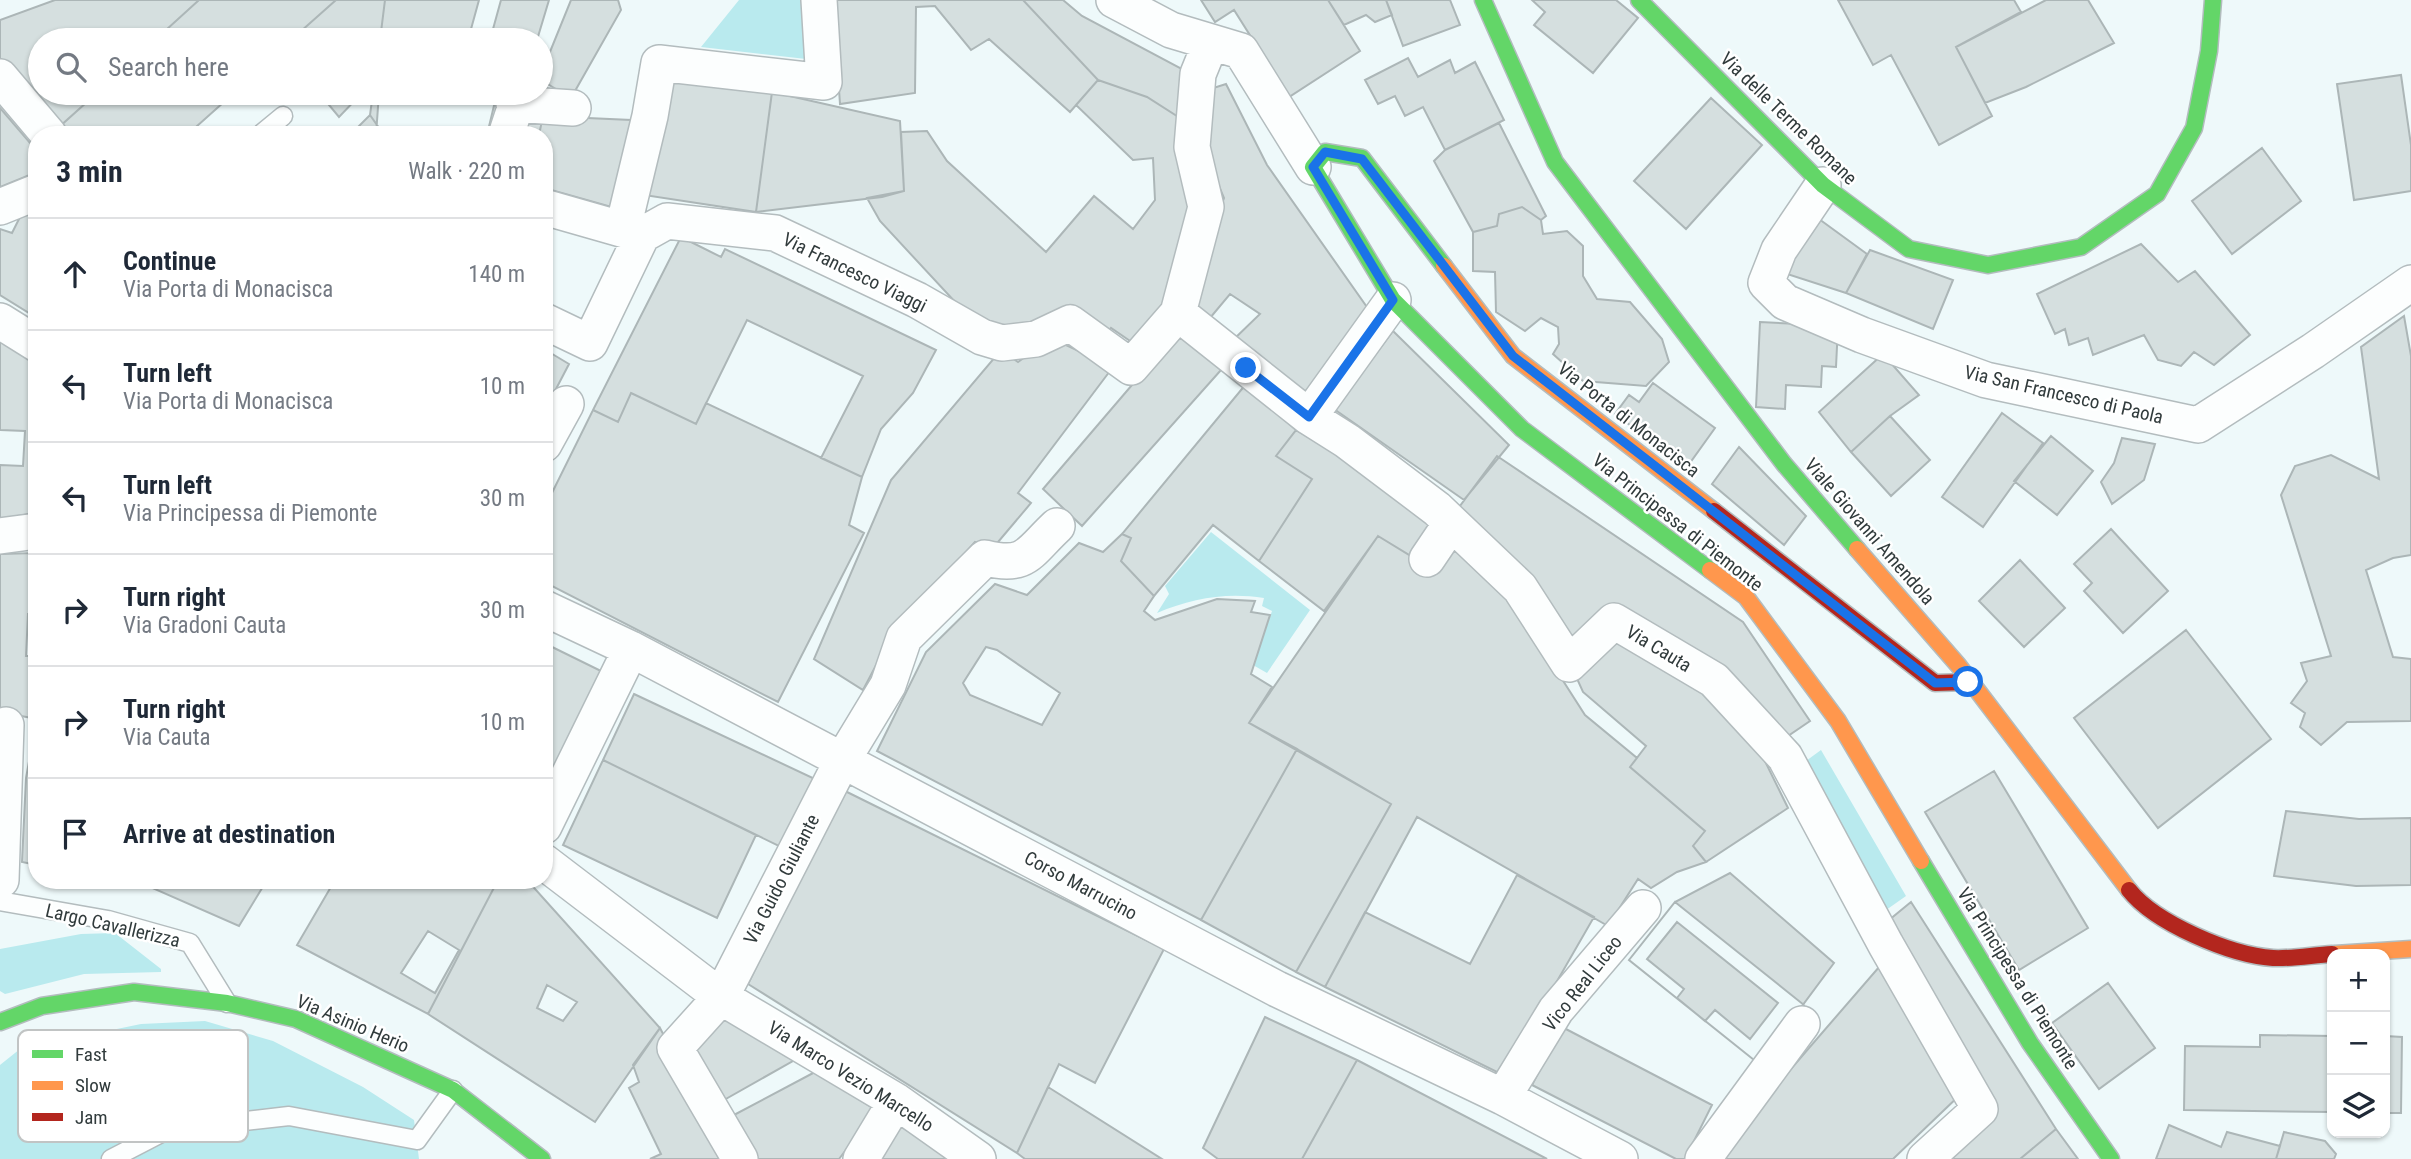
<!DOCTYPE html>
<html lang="en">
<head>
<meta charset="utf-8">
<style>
	:root { --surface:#fff; --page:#f2f2f3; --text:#1f2937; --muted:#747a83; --line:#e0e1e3 }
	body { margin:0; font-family:"Roboto Condensed",sans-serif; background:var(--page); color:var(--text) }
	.controls { position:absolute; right:21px; bottom:21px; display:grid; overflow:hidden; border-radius:14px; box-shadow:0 2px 5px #0004 }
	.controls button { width:63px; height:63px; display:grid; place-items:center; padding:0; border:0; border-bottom:2px solid var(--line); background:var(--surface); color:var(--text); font:35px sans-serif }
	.stop { position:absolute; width:21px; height:21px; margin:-16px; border:5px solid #1a73e8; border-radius:50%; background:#fff }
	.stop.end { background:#1a73e8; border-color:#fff; box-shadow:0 2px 7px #0008 }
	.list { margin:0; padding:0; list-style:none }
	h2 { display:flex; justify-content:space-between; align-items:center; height:91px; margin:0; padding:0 28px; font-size:30px }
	h2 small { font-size:23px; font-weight:400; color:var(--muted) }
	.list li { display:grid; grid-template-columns:46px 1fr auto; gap:21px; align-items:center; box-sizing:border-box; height:112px; padding:0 28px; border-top:2px solid var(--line) }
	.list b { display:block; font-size:26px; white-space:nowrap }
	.list p { margin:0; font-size:23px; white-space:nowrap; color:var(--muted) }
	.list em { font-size:23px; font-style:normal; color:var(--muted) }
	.icon { flex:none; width:38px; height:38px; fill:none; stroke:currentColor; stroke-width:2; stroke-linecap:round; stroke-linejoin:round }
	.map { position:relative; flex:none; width:2411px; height:1159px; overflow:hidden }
	.search { position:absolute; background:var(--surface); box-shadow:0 2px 5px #0004; left:28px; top:28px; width:525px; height:77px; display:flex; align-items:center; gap:18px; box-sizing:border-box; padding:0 24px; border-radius:38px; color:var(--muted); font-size:26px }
	.panel { position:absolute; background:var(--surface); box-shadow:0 2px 5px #0004; left:28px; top:126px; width:525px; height:763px; border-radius:28px }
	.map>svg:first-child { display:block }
</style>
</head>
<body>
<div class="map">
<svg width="2411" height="1159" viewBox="0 0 2411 1159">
	<rect width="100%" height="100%" fill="#eef9fa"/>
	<path fill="#b9eaee" d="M739 0H808L806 59 701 47Z
		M1211 532 1310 610 1267 673 1253 665 1272 611 1262 606 1264 598C1227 592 1192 598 1157 613L1169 594 1165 586Z
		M1821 750 1906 896 1879 915 1795 769Z
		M115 933 161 969V972L84 974 5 994 0 991V949L81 934Z
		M205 1021 273 1041 363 1087 414 1120 419 1159H0V1065L20 1049 141 1024Z"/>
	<path fill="#d5dfdf" stroke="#acb6b7" stroke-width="2" fill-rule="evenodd" d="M55 0H199L155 40H40V93H97L58 128 0 60V20Z
		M199 0H336L291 40H155Z
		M336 0H385L380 40H291Z
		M385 0H479L468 40H380Z
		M501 0H549L537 40H490Z
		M571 0H618L621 10 571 98 541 80V74Z
		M833 0H1023L1098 80 1070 112 989 39 971 50 935 6 916 7 915 93 840 104Z
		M1023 0H1063L1082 16 1182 69 1180 118 1147 97 1098 80Z
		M1201 0H1328L1360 51 1289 97 1234 10 1215 22Z
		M1328 0H1386L1392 15 1375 22 1366 15 1344 25Z
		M1386 0H1450L1460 25 1403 46Z
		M1616 0 1638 18 1593 73 1534 25 1545 12 1532 0Z
		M1838 0H2014L2021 12 1956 47 1992 116 1939 145 1891 55 1873 65Z
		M2046 0H2088L2114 43 2026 87 1985 103 1956 47Z
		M1408 58 1418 77 1450 60 1455 73 1475 62 1504 120 1445 150 1423 107 1405 116 1395 96 1378 104 1365 80Z
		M668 71 772 92 756 212 644 195Z
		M2401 75 2411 145V191L2354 200 2337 84Z
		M1098 80 1147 97 1180 118 1191 215 1175 293 1133 343 1111 328 1104 338 991 328 957 304 880 221 867 198 904 191 901 132 927 131 947 161 1046 252 1094 196 1133 229 1155 200 1153 158 1133 160 1076 105Z
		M1226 84 1267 165 1369 310 1304 398 1230 343 1260 314 1230 294 1210 318 1188 298 1224 198 1201 143 1207 90Z
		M772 92 900 121 904 191 882 197 756 212Z
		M97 93H234L187 135H63L58 128Z
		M319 93H362L339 117Z
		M373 93H503L492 135H384L370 115Z
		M379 93H497L487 135H376Z
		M1711 98 1762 145 1686 229 1634 181Z
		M0 108 37 151V172L0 187Z
		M370 115 384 135H350Z
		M520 116H543L539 135H516Z
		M543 116 631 120 615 208 544 188V135H539Z
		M1499 123 1546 216 1541 220 1522 207 1499 214 1497 226 1473 232 1434 161 1445 150Z
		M2262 148 2301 201 2232 254 2192 201Z
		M27 203 37 207V295L29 313 0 295V229L12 233Z
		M1522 207 1541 220 1543 234 1567 231 1583 246V276L1597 299 1630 302 1662 339 1669 362 1646 386 1583 381 1553 354 1559 344 1558 327 1541 318 1525 331 1496 312 1495 272 1473 271V232L1497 226 1499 214Z
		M1819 219 1867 254 1846 293 1784 273Z
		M681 237 721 257 725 249 936 350 913 393 881 429 862 477 821 458 863 376 747 320 696 424 631 393 618 422 593 410Z
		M2141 244 2178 282 2195 271 2250 335 2214 365 2194 352 2181 366 2158 360 2144 335 2093 355 2088 338 2069 345 2065 329 2055 334 2037 294Z
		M1870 250 1953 280 1933 329 1846 293Z
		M37 295V317L29 313Z
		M2404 316 2411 356V555L2393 558 2366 570 2393 657 2411 659V721L2347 722 2321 745 2300 727 2305 713 2291 703 2307 681 2301 663 2331 656 2281 495 2295 466 2331 455 2379 479 2361 347Z
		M1760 322 1838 326 1836 367 1822 366 1821 387 1786 385 1785 409 1756 407Z
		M1179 330 1221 370 1082 526 1043 489Z
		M1393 331 1509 445 1464 500 1334 409Z
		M0 337 37 361V416L33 424 35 513 0 519V465L23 466 25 431 0 430Z
		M1051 338 1113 367 1018 493 1031 503 993 548 975 542 893 633 863 690 814 659 891 480 1001 350 1018 362Z
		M544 349 569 364 544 412Z
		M1883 354 1919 395 1890 416 1851 452 1819 412Z
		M1653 383 1715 428 1687 467 1615 414 1629 395 1639 402Z
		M1246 384 1296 430 1276 456 1312 479 1259 561 1213 525 1154 596 1121 561 1131 538 1122 534Z
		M631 393 696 424 706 403 862 477 849 525 864 533 778 702 544 582V509L593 410 618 422Z
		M2002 413 2043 443 1983 527 1942 497Z
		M37 416V513H35L33 424Z
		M1890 416 1930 460 1891 496 1851 452Z
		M1296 430 1342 457 1435 525 1411 556 1378 536 1324 611 1259 561 1312 479 1276 456Z
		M2051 436 2093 471 2057 515 2014 481Z
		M2122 438 2155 444 2144 480 2112 504 2101 482 2114 463Z
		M1739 447 1806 516 1784 545 1712 484Z
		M1497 456 1743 622 1810 721 1785 738 1611 605 1571 642 1454 514Z
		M2111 529 2168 591 2123 633 2084 591 2092 583 2074 564Z
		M1122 534 1131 538 1121 561 1154 596 1144 611 1155 620 1217 599 1255 601 1251 612 1270 615 1251 674 1272 687 1249 723 1297 749 1201 920 877 751 926 652 995 584 1027 595 1079 543 1103 552ZM986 647 997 650 1060 693 1042 725 970 695 963 683Z
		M1378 536 1437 572 1455 542 1512 601 1585 715 1637 758 1630 767 1705 831 1693 846 1706 862 1677 872 1651 888 1638 879 1608 926 1417 817 1325 987 1296 972 1391 804 1249 723Z
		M37 553V604L33 614H28L26 656H37V719L0 712V554Z
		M2020 560 2065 608 2024 647 1979 601Z
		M2186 630 2271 739 2158 828 2074 718Z
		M1613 633 1697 683 1760 751 1788 808 1706 862 1693 846 1705 831 1630 767 1646 746 1583 692 1574 672Z
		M544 643 601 671 544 787Z
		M634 694 817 780 785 849 603 760Z
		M1297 749 1391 804 1296 972 1201 920Z
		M30 756 37 758V865L22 862 26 778Z
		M603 760 756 835 717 918 563 845Z
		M1994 771 2088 928 2019 970 1925 812Z
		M843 790 1164 949 1095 1083 1059 1064 1017 1153 748 984Z
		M2286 811 2359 819 2411 818V885L2356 886 2274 876Z
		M1730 873 1834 963 1782 1033 1754 1060 1629 960 1675 902Z
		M1517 875 1594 917 1503 1075 1325 987 1365 912 1470 964Z
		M115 880H151L150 887Z
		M151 880H267L239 926 150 887Z
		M335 880H498L428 1014 297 945ZM428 931 459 950 435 993 401 973Z
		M498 880H527L660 1028 595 1122 428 1014ZM547 985 577 1002 563 1021 537 1008Z
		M1675 902 1804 1005 1754 1060 1629 960Z
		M1911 902 2056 1129 2020 1159H1950L1993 1117 1883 925Z
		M1677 922 1778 1003 1750 1039 1715 1010 1705 1021 1677 998 1684 989 1647 959Z
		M1886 959 1964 1091 1893 1159H1713Z
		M2108 983 2155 1048 2099 1089 2052 1023Z
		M724 1012 800 1057 724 1100 688 1041Z
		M1265 1017 1357 1060 1302 1159H1218L1203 1148Z
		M1562 1027 1712 1105 1685 1159H1676L1532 1085Z
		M660 1028 673 1053 723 1159H650L661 1154 629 1088 639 1082 633 1065Z
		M2260 1035 2332 1036V1112L2184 1110 2185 1046 2260 1047Z
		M2385 1036 2402 1037 2401 1113H2385Z
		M1357 1060 1530 1150 1547 1159H1302Z
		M815 1072 876 1110 839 1159H755L732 1116Z
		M1048 1087 1162 1159H1025L1017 1153Z
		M894 1122 951 1159H867Z
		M2169 1125 2221 1147 2227 1132 2280 1146 2276 1159H2156Z
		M2056 1129 2078 1159H2020Z
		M2284 1132 2325 1141 2336 1154 2334 1159H2276Z"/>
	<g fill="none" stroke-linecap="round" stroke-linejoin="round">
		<defs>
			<path id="lane" d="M260 135 283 116
				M0 901 108 920 190 943 227 1003
				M111 1159 167 1130 289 1116 417 1140 453 1090"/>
			<path id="street" d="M1114 0 1171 30 1241 51 1313 167
				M0 77 49 135
				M514 104 573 108
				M506 135 520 93
				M1823 185 1779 250 1766 283 1785 302 1862 335 1986 380 2198 425 2313 351 2411 283
				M0 207 37 192
				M544 207 642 235 590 343 544 321
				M623 228 650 116 659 63 824 82 819 0
				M642 235 667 221 775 233 917 300 982 337 1002 343 1036 339 1070 323 1131 367 1178 313 1206 207 1192 147 1198 74 1211 42
				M1178 313 1309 417 1347 441 1437 509 1520 588 1569 664 1614 621 1714 680 1785 757 1886 945 1980 1109 1925 1159
				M0 321 37 344
				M1309 417 1393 300
				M544 444 566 404
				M0 536 37 531
				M1427 559 1450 525
				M544 608 631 649 1277 989 1503 1097 1620 1159
				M544 826 631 649
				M544 862 721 997 896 1101 978 1159
				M1 880 6 725
				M1503 1097 1556 1010 1643 908
				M740 1159 675 1048 721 997 842 761 888 685 904 638 985 558C1027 568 1028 553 1057 526
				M861 1159 896 1101
				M1703 1159 1802 1024"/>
			<path id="fast" d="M1483 0 1555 162 1784 464 1857 549
				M1639 0 1823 185 1909 249 1988 265 2081 247 2157 194 2194 128 2209 51 2213 0
				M1444 266 1362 158 1325 152 1313 167 1393 300 1522 429 1710 570
				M1921 861 2030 1043 2111 1159
				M0 1022 42 1006 134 992 227 1003 296 1019 453 1090 542 1159"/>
			<path id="slow" d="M1444 266 1513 356 1714 511
				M1857 549 1958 665 2129 890
				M1710 570 1746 597 1838 721 1921 861
				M2335 954 2411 949"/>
			<path id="jam" d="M1714 511 1935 683 1968 682
				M2129 890C2155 923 2230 955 2273 958 2292 959 2313 955 2332 954"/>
		</defs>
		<use href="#lane" stroke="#b3bcbe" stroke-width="21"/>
		<use href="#street" stroke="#b3bcbe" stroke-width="38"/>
		<use href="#fast" stroke="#b3bcbe" stroke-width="19"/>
		<use href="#slow" stroke="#b3bcbe" stroke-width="19"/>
		<use href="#jam" stroke="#b3bcbe" stroke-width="19"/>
		<use href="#lane" stroke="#fcfefe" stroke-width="18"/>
		<use href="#street" stroke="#fcfefe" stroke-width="35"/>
		<use href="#fast" stroke="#63d668" stroke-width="16"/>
		<use href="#slow" stroke="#ff974d" stroke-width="16"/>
		<use href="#jam" stroke="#b3261e" stroke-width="16"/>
	</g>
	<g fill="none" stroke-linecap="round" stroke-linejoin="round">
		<path stroke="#1a73e8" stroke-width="9" d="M1246 368 1309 417 1393 300 1313 167 1325 152 1362 159 1513 356 1935 683 1968 682"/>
	</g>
	<g text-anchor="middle" stroke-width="5" stroke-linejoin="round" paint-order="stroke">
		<g font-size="19" fill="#313b3c" stroke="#fff">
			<text transform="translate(1789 118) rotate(44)" y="7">Via delle Terme Romane</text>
			<text transform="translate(855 272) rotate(26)" y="7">Via Francesco Viaggi</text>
			<text transform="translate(2064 394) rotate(13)" y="7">Via San Francesco di Paola</text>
			<text transform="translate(1629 419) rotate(38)" y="7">Via Porta di Monacisca</text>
			<text transform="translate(1678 522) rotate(38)" y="7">Via Principessa di Piemonte</text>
			<text transform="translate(1870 531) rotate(49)" y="7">Viale Giovanni Amendola</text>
			<text transform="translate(1659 648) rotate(31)" y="7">Via Cauta</text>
			<text transform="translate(781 879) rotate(-63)" y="7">Via Guido Giuliante</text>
			<text transform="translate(1081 885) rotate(28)" y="7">Corso Marrucino</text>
			<text transform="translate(113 925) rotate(13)" y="7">Largo Cavallerizza</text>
			<text transform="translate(2018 978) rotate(58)" y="7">Via Principessa di Piemonte</text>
			<text transform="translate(1582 983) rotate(-52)" y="7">Vico Real Liceo</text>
			<text transform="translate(353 1023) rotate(23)" y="7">Via Asinio Herio</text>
			<text transform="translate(851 1076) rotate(32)" y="7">Via Marco Vezio Marcello</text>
		</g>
	</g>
	<rect x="18" y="1030" width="230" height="112" rx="10" fill="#fff" stroke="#c1c4c4" stroke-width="2"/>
	<rect x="32" y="1050" width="31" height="8" fill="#63d668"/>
	<rect x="32" y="1081" width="31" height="9" fill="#ff974d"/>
	<rect x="32" y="1113" width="31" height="8" fill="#b3261e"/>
	<g font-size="19" fill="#313b3c">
		<text x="75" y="1061">Fast</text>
		<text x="75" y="1092">Slow</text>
		<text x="75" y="1124">Jam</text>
	</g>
</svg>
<div class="controls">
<button>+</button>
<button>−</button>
<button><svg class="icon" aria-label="layers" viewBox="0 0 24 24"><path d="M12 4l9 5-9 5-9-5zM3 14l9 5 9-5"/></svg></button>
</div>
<div class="stop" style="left:1968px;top:682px"></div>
<div class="stop end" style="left:1246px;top:368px"></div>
<div class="search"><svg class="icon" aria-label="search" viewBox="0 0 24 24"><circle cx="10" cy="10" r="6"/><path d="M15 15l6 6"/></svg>Search here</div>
<section class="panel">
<h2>3 min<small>Walk · 220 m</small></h2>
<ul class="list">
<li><svg class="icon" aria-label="ahead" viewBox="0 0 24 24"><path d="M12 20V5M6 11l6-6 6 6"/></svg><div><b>Continue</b><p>Via Porta di Monacisca</p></div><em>140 m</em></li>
<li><svg class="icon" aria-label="left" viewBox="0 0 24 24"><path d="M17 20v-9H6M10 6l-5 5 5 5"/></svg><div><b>Turn left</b><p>Via Porta di Monacisca</p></div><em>10 m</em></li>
<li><svg class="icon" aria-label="left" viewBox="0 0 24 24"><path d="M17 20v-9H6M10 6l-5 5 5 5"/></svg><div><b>Turn left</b><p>Via Principessa di Piemonte</p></div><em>30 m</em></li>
<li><svg class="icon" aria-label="right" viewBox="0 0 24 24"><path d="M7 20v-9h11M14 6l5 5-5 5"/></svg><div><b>Turn right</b><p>Via Gradoni Cauta</p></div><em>30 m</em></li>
<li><svg class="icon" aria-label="right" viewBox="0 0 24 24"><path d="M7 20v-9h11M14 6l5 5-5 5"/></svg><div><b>Turn right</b><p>Via Cauta</p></div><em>10 m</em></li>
<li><svg class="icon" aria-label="arrive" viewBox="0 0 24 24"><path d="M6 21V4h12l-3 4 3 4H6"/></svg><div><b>Arrive at destination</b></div></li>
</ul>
</section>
</div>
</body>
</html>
